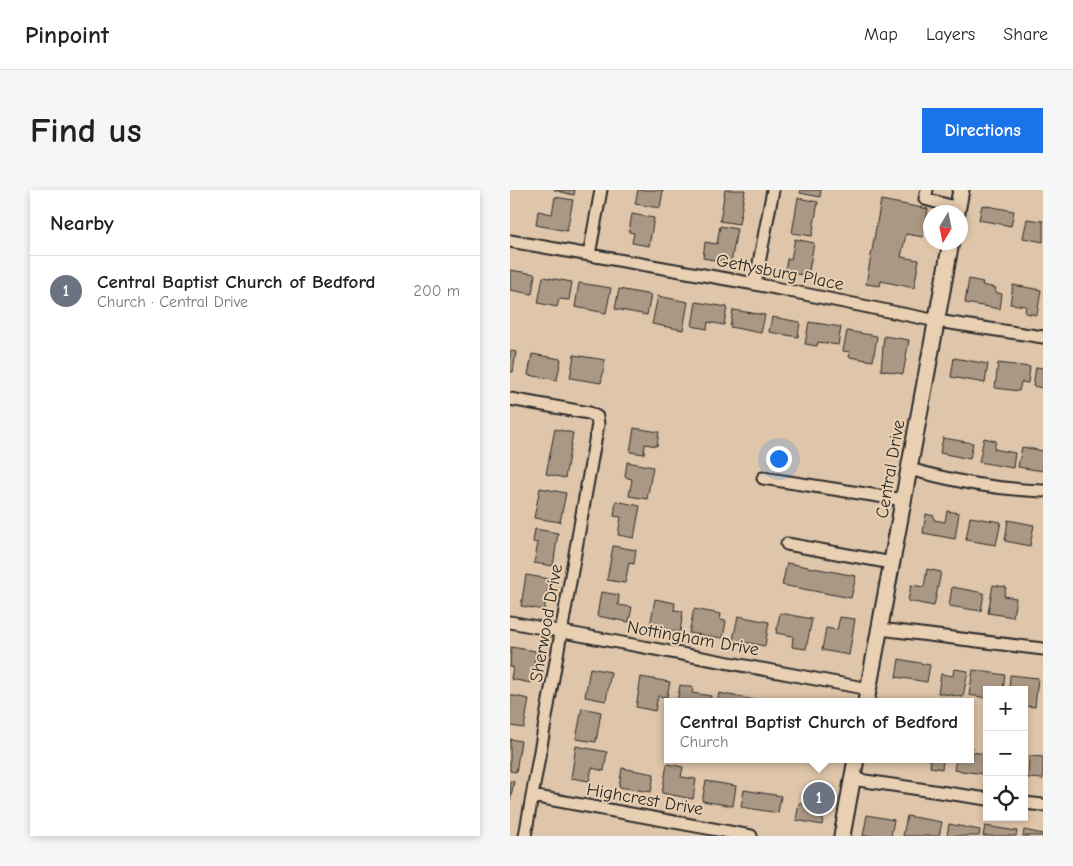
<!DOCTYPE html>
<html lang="en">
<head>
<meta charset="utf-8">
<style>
	:root { --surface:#fff; --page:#f6f6f6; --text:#222; --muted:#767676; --line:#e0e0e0; --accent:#1a73e8 }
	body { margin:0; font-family:"Comic Neue",sans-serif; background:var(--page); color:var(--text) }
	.controls { position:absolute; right:15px; bottom:15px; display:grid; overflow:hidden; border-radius:0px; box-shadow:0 2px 8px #0003 }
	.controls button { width:45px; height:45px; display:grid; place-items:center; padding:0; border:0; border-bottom:1px solid var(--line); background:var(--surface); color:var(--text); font:25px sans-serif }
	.compass { position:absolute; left:413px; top:15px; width:45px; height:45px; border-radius:50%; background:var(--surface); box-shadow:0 2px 8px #0003; rotate:190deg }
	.you { position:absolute; left:268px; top:268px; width:18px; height:18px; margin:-12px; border:4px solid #fff; border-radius:50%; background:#1a73e8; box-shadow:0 0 0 8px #1a73e833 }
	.badge { display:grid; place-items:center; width:32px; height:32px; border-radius:50%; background:var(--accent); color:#fff; font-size:16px; font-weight:700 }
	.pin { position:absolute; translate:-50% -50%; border:2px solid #fff; box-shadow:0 1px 5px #0006 }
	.popup { position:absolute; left:154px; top:508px; width:310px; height:65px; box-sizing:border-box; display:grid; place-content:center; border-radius:0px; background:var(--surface); filter:drop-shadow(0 1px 4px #0005); font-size:16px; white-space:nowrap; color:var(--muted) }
	.popup b { font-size:19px; color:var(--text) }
	.popup::after { content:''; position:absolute; left:50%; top:100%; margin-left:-10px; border:10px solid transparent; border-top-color:var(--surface) }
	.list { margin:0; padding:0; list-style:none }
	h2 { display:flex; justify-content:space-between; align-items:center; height:65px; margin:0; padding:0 20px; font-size:21px }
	h2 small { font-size:16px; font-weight:400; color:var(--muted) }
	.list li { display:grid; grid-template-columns:32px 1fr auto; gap:15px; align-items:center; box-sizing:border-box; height:70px; padding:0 20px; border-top:1px solid var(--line) }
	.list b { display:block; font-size:19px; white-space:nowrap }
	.list p { margin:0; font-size:16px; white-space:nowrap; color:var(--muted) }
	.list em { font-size:16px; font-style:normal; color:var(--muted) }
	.icon { flex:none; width:28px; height:28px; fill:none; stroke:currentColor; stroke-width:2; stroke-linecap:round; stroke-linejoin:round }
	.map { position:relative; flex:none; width:533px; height:646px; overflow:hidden; border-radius:0px }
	header { display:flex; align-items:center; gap:30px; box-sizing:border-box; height:70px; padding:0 25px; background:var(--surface); border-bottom:1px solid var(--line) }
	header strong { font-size:24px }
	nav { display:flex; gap:28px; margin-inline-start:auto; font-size:18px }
	.intro { display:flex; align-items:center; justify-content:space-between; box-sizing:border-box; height:120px; padding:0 30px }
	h1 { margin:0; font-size:35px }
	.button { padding:12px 22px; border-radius:0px; background:var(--accent); color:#fff; font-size:18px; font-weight:700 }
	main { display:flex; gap:30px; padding:0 30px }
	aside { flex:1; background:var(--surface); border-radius:0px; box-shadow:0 2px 8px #0003 }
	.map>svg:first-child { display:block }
</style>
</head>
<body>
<header>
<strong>Pinpoint</strong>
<nav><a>Map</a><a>Layers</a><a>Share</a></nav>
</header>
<div class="intro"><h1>Find us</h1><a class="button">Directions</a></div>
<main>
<aside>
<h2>Nearby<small></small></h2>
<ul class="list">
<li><span class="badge" style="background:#6b7280">1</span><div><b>Central Baptist Church of Bedford</b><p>Church · Central Drive</p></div><em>200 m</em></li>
</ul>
</aside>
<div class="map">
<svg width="533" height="646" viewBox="0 0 533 646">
	<rect width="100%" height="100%" fill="#dfc6aa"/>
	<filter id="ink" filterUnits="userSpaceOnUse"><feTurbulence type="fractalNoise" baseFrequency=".02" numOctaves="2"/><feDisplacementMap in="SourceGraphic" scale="10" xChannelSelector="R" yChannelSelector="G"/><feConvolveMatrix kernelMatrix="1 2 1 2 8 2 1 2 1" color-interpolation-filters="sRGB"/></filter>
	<g filter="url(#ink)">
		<path fill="#aa9884" stroke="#2b2b2b" d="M44 0H65L64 5Z
			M128 0H153L150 18 125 14Z
			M215 0H235L229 34 210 31Z
			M291 0H311L310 7 290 3Z
			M45 7 63 10 57 41 26 35 28 21 42 24Z
			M288 8 308 12 302 46 282 43Z
			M371 10 418 19 413 47 396 44 391 67 409 70 404 98 371 91 370 96 356 94Z
			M472 15 504 21 501 36 469 30Z
			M122 24 144 28 139 56 122 53 124 43 119 42Z
			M517 29 533 31V52L513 48Z
			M210 36 227 39 221 73 193 68 195 52 207 54Z
			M285 49 304 53 298 86 275 82 277 69H281Z
			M0 80 25 84 22 104 0 100Z
			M33 87 62 92 59 110 49 109 47 117 28 113Z
			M459 89 473 92 472 95 486 98 485 102 492 104 490 119 455 113Z
			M69 93 101 98 96 123 65 117Z
			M503 95 531 100 527 125 515 123 516 116 500 114Z
			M109 99 141 105 137 125 105 119Z
			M148 106 178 112 173 140 142 134Z
			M186 112 217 117 214 135 198 132 197 139 182 136Z
			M223 120 255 125 251 143 220 137Z
			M262 127 290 132 288 147 259 142Z
			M299 132 331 137 328 155 308 152 307 156 295 154Z
			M337 141 367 146 363 171 339 167 340 162 333 161Z
			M374 146 399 150 393 184 371 180Z
			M0 161 6 162 3 182H0Z
			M22 164 51 169 47 190 18 185Z
			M64 165 95 170 91 193 60 188Z
			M444 168 478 174 475 193 441 187Z
			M488 173 520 177 518 193 511 192 509 201 485 198Z
			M526 177 533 178V198L523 196Z
			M124 238 149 242 147 256 135 254 134 264 120 262Z
			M45 239 63 243 55 288 36 284Z
			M433 248 463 253 460 269 430 263Z
			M474 248 486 251 484 259 505 263 503 278 469 272Z
			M512 257 533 261V281L508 277Z
			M117 272 143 277 137 309 119 306 122 289 115 287Z
			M30 298 56 303 50 332 24 328Z
			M106 311 130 316 124 348 108 345 111 327 104 326Z
			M437 321 449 323 445 349 413 343 416 324 424 326V330L435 332Z
			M460 327 491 332 486 355 456 350Z
			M498 330 524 335 520 356 495 351Z
			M25 339 48 343 43 376 24 373 28 353 23 352Z
			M103 356 126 360 124 374 119 373 115 393 97 390Z
			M277 373 346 386 341 408 272 395Z
			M417 379 431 382 424 416 398 411 401 395 414 397Z
			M16 385 40 389 34 420 11 416Z
			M483 395 496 397 494 406 506 408 503 427 478 423Z
			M442 397 474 403 471 421 439 416Z
			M91 402 109 405 108 415 122 417 119 432 87 426Z
			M145 409 165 413 164 420 173 421 170 442 140 436Z
			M184 419 211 424 210 430 216 431 213 448 179 443Z
			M270 423 302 429 296 459 282 457 283 446 266 443Z
			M228 426 259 432 255 456 223 450Z
			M330 427 345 429 339 465 312 460 316 438 327 440Z
			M1 457 26 461 21 493 1 489 3 477H0Z
			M389 469 420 475 417 492 386 487Z
			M80 478 101 482 96 511 75 507Z
			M444 479 458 481 453 507 428 503 431 484 443 486Z
			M463 480 495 485 493 500H477V508L459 505Z
			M500 485 528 488 525 517 514 516V500H499Z
			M131 487 160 492 157 507 148 506 145 521 126 517Z
			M170 495 183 497 182 503 201 506 200 512H167Z
			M209 503 245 510 244 512H207Z
			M0 505 19 509 14 538 0 536Z
			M72 518 91 522 86 552 66 549Z
			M0 549 11 551 6 582 0 581Z
			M66 556 97 562 94 581 82 578 79 591 61 588Z
			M460 557H463L462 562 477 564 474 584 444 580 446 569H460Z
			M519 566 533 567V589L518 588Z
			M416 569H433L432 579 420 577 421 570Z
			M157 574 173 577 171 587 186 589 183 609 152 603Z
			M112 578 144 584 141 602 109 597Z
			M0 591H4L0 612Z
			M196 591 226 596 223 616 192 611Z
			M305 599 318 601 312 635 286 630 289 613 302 615Z
			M234 600 271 606 268 623 231 617Z
			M357 625 384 630 381 646H353Z
			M397 626 432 632 429 646H393Z
			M439 634 470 640 469 646H437Z
			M475 636 507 641 506 646H473Z
			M514 640 533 644V646H513Z"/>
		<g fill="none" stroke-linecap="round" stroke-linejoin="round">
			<defs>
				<path id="minor" d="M417 0 415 9 448 18
					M0 51 245 94 427 131 533 147
					M79 65 91 0
					M245 94 263 0
					M0 209 79 223 87 227 88 234 15 646
					M399 279C448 292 483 299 533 301
					M253 288 394 310
					M277 354 382 373
					M0 432 359 499
					M370 439 533 459
					M342 589 477 609
					M22 606 241 646
					M514 613 533 615"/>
				<path id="major" d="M447 22 451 0
					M356 512 441 52
					M332 646 346 569"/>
			</defs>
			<use href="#minor" stroke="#2b2b2b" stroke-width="15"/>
			<use href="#major" stroke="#2b2b2b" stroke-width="19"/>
			<use href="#minor" stroke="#ead0b2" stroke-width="11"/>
			<use href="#major" stroke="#ead0b2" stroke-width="15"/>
		</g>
	</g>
	<g text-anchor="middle" stroke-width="4" stroke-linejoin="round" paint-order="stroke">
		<g font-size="18" fill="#2b2b2b" stroke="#ead0b2">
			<text transform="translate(270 82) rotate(11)" y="6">Gettysburg Place</text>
			<text transform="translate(380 279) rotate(-80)" y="6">Central Drive</text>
			<text transform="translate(36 433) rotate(-80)" y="6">Sherwood Drive</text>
			<text transform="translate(183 448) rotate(10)" y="6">Nottingham Drive</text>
			<text transform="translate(135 609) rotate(10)" y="6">Highcrest Drive</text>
		</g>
	</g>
</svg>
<div class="controls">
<button>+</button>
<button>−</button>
<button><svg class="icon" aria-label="locate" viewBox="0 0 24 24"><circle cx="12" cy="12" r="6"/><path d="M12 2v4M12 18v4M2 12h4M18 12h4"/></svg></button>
</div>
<svg class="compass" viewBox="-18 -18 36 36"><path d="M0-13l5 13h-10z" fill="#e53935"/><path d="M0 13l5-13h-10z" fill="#767676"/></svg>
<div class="you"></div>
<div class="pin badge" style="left:309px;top:608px;background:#6b7280">1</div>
<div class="popup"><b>Central Baptist Church of Bedford</b>Church</div>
</div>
</main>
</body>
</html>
